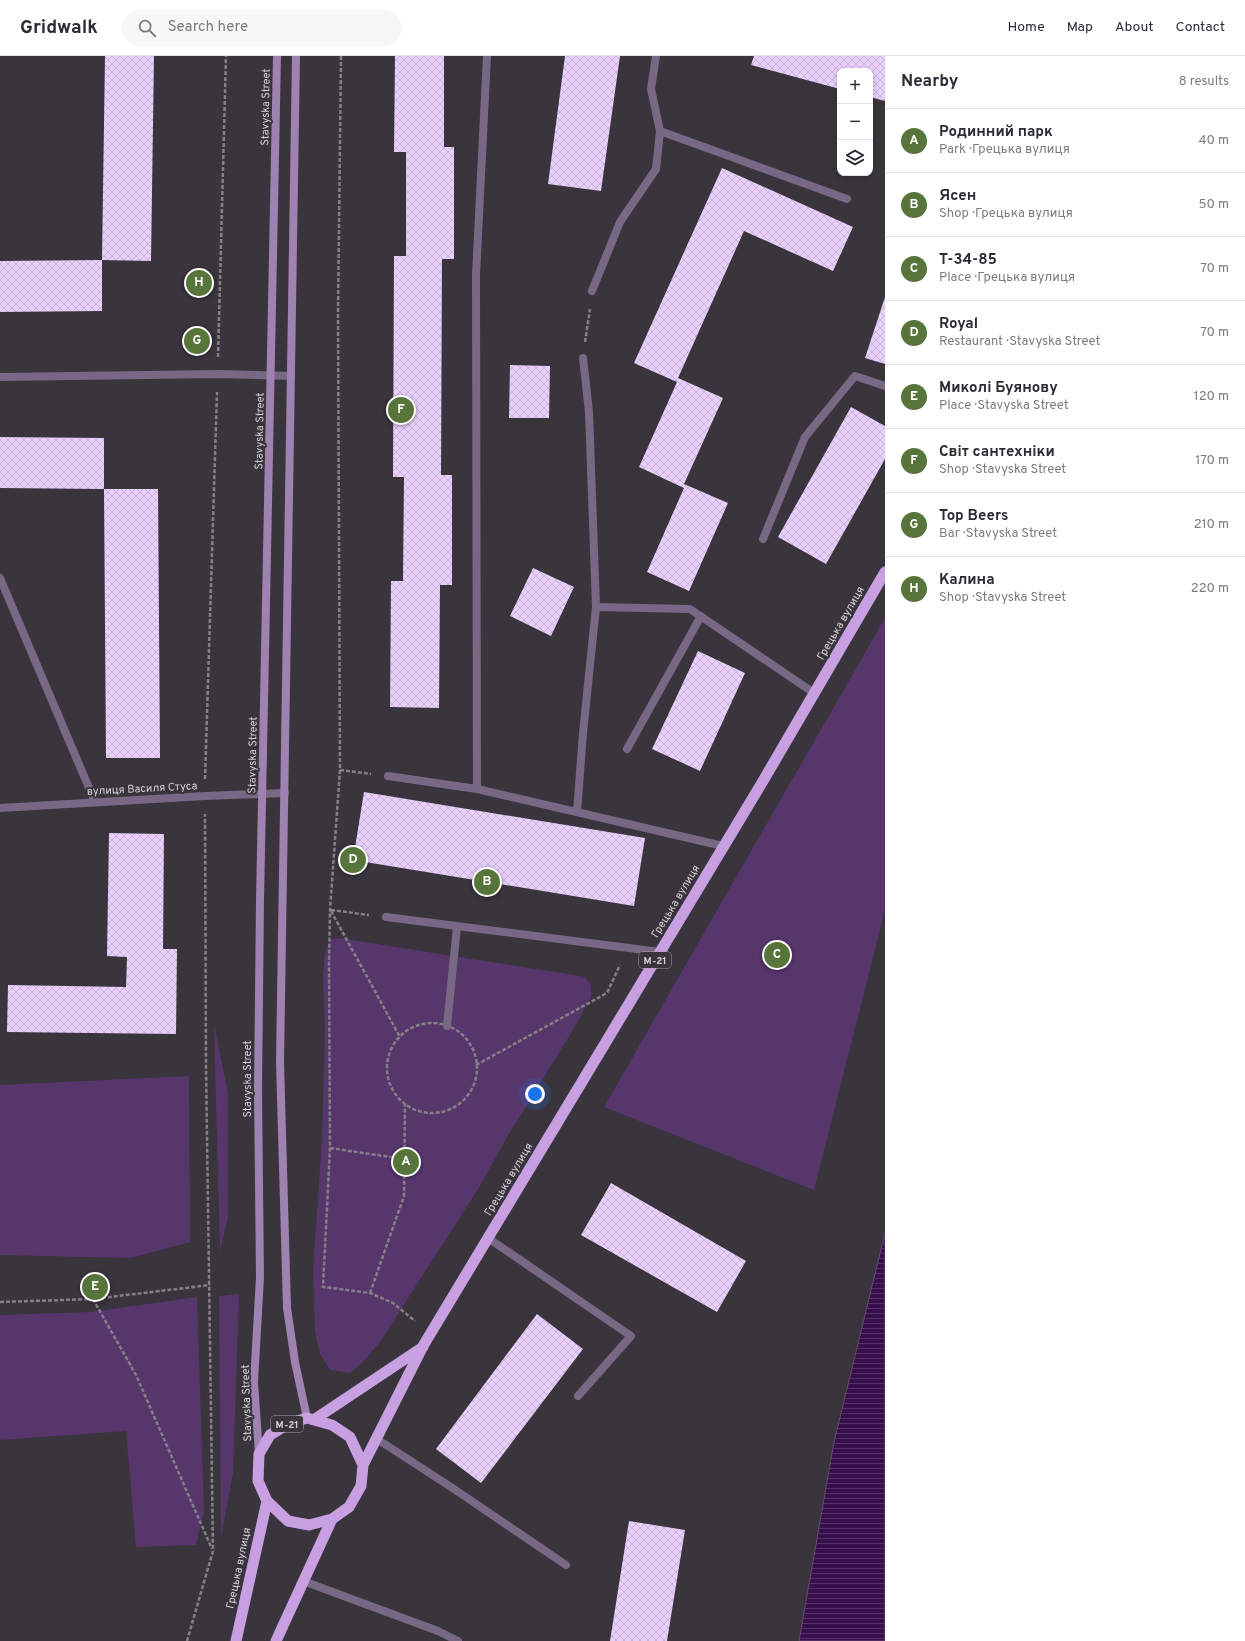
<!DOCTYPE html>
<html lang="en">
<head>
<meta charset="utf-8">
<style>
	:root { --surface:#fff; --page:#f7f7f7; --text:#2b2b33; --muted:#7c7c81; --line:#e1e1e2; --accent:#57743b }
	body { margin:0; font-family:Overpass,sans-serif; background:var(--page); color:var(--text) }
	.controls { position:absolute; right:12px; top:12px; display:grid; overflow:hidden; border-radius:8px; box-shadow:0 2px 6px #0003 }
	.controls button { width:36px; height:36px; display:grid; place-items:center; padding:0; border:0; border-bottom:1px solid var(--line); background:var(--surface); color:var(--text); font:20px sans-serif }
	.you { position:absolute; left:535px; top:1038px; width:14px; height:14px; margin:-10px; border:3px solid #fff; border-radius:50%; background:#1a73e8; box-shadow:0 0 0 6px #1a73e833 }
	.badge { display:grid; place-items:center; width:26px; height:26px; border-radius:50%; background:var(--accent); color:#fff; font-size:13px; font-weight:700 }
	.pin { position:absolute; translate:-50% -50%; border:2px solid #fff; box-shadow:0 1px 4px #0006 }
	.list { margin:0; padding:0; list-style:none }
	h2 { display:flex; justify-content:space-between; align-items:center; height:52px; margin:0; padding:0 16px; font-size:17px }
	h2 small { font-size:13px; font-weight:400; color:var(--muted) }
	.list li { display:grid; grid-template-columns:26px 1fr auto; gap:12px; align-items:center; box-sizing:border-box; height:64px; padding:0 16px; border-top:1px solid var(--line) }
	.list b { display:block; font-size:15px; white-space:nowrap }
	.list p { margin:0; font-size:13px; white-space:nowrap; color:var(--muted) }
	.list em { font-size:13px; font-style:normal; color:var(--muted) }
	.icon { flex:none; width:22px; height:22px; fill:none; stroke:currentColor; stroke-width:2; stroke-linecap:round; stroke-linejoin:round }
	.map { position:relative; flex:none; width:885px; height:1585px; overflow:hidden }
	header { display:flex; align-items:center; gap:24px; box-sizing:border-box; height:56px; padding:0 20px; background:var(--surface); border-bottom:1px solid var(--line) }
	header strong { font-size:19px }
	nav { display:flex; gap:22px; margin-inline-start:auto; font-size:14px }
	.search { width:280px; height:36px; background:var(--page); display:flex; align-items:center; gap:10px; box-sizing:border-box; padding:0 14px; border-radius:22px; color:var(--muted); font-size:15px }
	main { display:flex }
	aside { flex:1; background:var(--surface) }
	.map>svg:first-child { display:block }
</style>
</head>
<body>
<header>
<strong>Gridwalk</strong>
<div class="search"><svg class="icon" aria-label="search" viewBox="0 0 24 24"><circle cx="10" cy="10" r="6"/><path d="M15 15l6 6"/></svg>Search here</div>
<nav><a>Home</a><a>Map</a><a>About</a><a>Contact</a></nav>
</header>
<main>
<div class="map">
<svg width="885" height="1585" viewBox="0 0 885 1585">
	<defs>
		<pattern id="water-rules" width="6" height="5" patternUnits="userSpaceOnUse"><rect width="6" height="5" fill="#380f4d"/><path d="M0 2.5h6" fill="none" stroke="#543166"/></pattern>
		<pattern id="building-cross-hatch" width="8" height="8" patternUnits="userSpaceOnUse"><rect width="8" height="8" fill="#e9cffb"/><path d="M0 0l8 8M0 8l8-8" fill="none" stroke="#c7b2d6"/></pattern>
	</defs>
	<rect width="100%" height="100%" fill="#3a343d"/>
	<path fill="#57366c" d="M885 562V854L814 1134 604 1051Z
		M339 882 574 919 585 921 591 929V941L573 974 507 1081 480 1130 380 1286 362 1307 350 1317 330 1314 320 1298 315 1276 313 1215 322 1083 325 973 323 920 325 895 331 883Z
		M214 969 228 1036V1160L220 1196Z
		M189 1020 190 1186 131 1202 0 1199V1029Z
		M239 1238 233 1417 221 1482 219 1240Z
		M197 1241 204 1455 196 1489 136 1491 126 1375 0 1384V1259L91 1256Z"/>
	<path fill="url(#water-rules)" stroke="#674a77" d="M885 1177V1585H799L834 1386Z"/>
	<path fill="url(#building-cross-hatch)" d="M105 0H154L151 205 102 204Z
		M395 0H444V91H454V203H442L441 419H452V529H440L439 652 390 651 391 525H403L404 421H393L394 200H406V96H394Z
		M565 0H620L601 135 548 128Z
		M754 0H885V45L870 41V15H840V33L751 9Z
		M722 112 853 171 833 215 744 175 678 322 723 342 684 428 728 447 689 535 647 516 684 432 639 411 677 326 634 307Z
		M102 204V255L0 256V205Z
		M885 241V308L865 302Z
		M510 309 550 310 549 362H509Z
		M851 351 885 370V403L826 508 778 481Z
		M0 381 104 382V433H158L160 702H106L104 433 0 432Z
		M533 512 574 531 551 580 510 560Z
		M698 595 745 617 700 715 652 693Z
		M364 736 645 782 634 850 353 804Z
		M109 777 164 778 163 893H177L176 978 7 976 8 929 126 931 127 901 107 900Z
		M611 1127 746 1205 717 1256 581 1179Z
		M537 1258 583 1293 481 1427 436 1393Z
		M629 1465 685 1474 667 1585H610Z"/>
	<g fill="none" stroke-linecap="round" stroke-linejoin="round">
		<path stroke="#858088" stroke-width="2.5" stroke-dasharray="4 2" stroke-linecap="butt" d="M341 0 338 258 340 714 330 854 329 907 330 1092 323 1231 370 1237 393 1247 415 1265
			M585 286 590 253
			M218 301 226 0
			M340 714 371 718
			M205 723 217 336
			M331 854 369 859
			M331 855 400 981
			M387 1012a45 45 0 1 1 90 0a45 45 0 1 1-90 0Z
			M476 1009 607 937 620 909
			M330 1092 404 1103
			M370 1237 404 1140 405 1048
			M93 1243 136 1319 212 1493
			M0 1246 93 1243 210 1229
			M187 1585 213 1495 206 1011 205 758"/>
		<path stroke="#796885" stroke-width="8" d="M660 75 847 143
			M592 235 620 166 656 113 660 75 651 33 656 0
			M0 321 218 318 291 320
			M763 483 805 381 855 320 885 330
			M0 522 95 746
			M596 551 690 553 814 637
			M627 693 701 560
			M388 720 477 733 723 790
			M477 733 476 219 487 0
			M577 756 583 677 596 551 589 356 583 302
			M386 861 660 896
			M447 970 457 870
			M488 1182 631 1280 578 1340
			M377 1383 454 1433 566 1509
			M303 1525 438 1575 458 1585"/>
		<path stroke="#796885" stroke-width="8" d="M0 752 205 740 285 737"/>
		<path stroke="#9f82b1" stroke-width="8" d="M296 0 280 1006 287 1252 295 1306 307 1362
			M259 1398 254 1326 260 1221 258 1034 260 844 277 0"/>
		<path stroke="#c8a0e2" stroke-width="11" d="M315 1363 423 1291
			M363 1409 423 1290 763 725 885 516
			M236 1585 267 1445
			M276 1585 332 1463 349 1451 361 1430 363 1409 350 1381 332 1369 307 1362 288 1368 270 1379 259 1398 258 1425 267 1445 288 1465 309 1469 332 1463"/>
	</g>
	<g text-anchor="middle" stroke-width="4" stroke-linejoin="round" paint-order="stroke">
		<g fill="#3a343d" stroke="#a7a3aa" stroke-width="1">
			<rect x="639" y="896" width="32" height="16" rx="3"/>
			<rect x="271" y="1360" width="32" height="16" rx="3"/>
		</g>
		<g font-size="10" font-weight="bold" fill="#d6d2d8">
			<text x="655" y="908">М-21</text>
			<text x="287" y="1372">М-21</text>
		</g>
		<g font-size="11" fill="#d6d2d8" stroke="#3a343d">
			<text transform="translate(265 51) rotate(-89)" y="4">Stavyska Street</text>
			<text transform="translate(259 375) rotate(-89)" y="4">Stavyska Street</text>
			<text transform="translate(840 567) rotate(-60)" y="4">Грецька вулиця</text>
			<text transform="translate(252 699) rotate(-89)" y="4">Stavyska Street</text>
			<text transform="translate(142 732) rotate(-3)" y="4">вулиця Василя Стуса</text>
			<text transform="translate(675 845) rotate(-59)" y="4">Грецька вулиця</text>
			<text transform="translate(247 1023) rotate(-90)" y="4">Stavyska Street</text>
			<text transform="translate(508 1123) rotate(-59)" y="4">Грецька вулиця</text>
			<text transform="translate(246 1347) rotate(-92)" y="4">Stavyska Street</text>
			<text transform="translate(238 1512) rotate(-78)" y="4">Грецька вулиця</text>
		</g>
	</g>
</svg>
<div class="controls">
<button>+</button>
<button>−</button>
<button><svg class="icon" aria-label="layers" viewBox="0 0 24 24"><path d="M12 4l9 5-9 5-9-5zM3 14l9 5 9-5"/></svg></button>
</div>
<div class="you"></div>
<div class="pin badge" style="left:406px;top:1106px">A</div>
<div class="pin badge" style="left:487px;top:826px">B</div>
<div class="pin badge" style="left:777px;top:899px">C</div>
<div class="pin badge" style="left:353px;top:804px">D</div>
<div class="pin badge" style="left:95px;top:1231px">E</div>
<div class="pin badge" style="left:401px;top:354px">F</div>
<div class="pin badge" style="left:197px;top:285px">G</div>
<div class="pin badge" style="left:199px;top:227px">H</div>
</div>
<aside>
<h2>Nearby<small>8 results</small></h2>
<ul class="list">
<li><span class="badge">A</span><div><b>Родинний парк</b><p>Park · Грецька вулиця</p></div><em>40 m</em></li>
<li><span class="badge">B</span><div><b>Ясен</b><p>Shop · Грецька вулиця</p></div><em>50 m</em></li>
<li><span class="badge">C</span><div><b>Т-34-85</b><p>Place · Грецька вулиця</p></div><em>70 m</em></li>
<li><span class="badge">D</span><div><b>Royal</b><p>Restaurant · Stavyska Street</p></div><em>70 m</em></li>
<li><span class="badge">E</span><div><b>Миколі Буянову</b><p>Place · Stavyska Street</p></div><em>120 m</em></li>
<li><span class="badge">F</span><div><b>Світ сантехніки</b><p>Shop · Stavyska Street</p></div><em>170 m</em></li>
<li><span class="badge">G</span><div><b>Top Beers</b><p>Bar · Stavyska Street</p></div><em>210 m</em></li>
<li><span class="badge">H</span><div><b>Калина</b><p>Shop · Stavyska Street</p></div><em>220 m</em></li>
</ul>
</aside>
</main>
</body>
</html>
